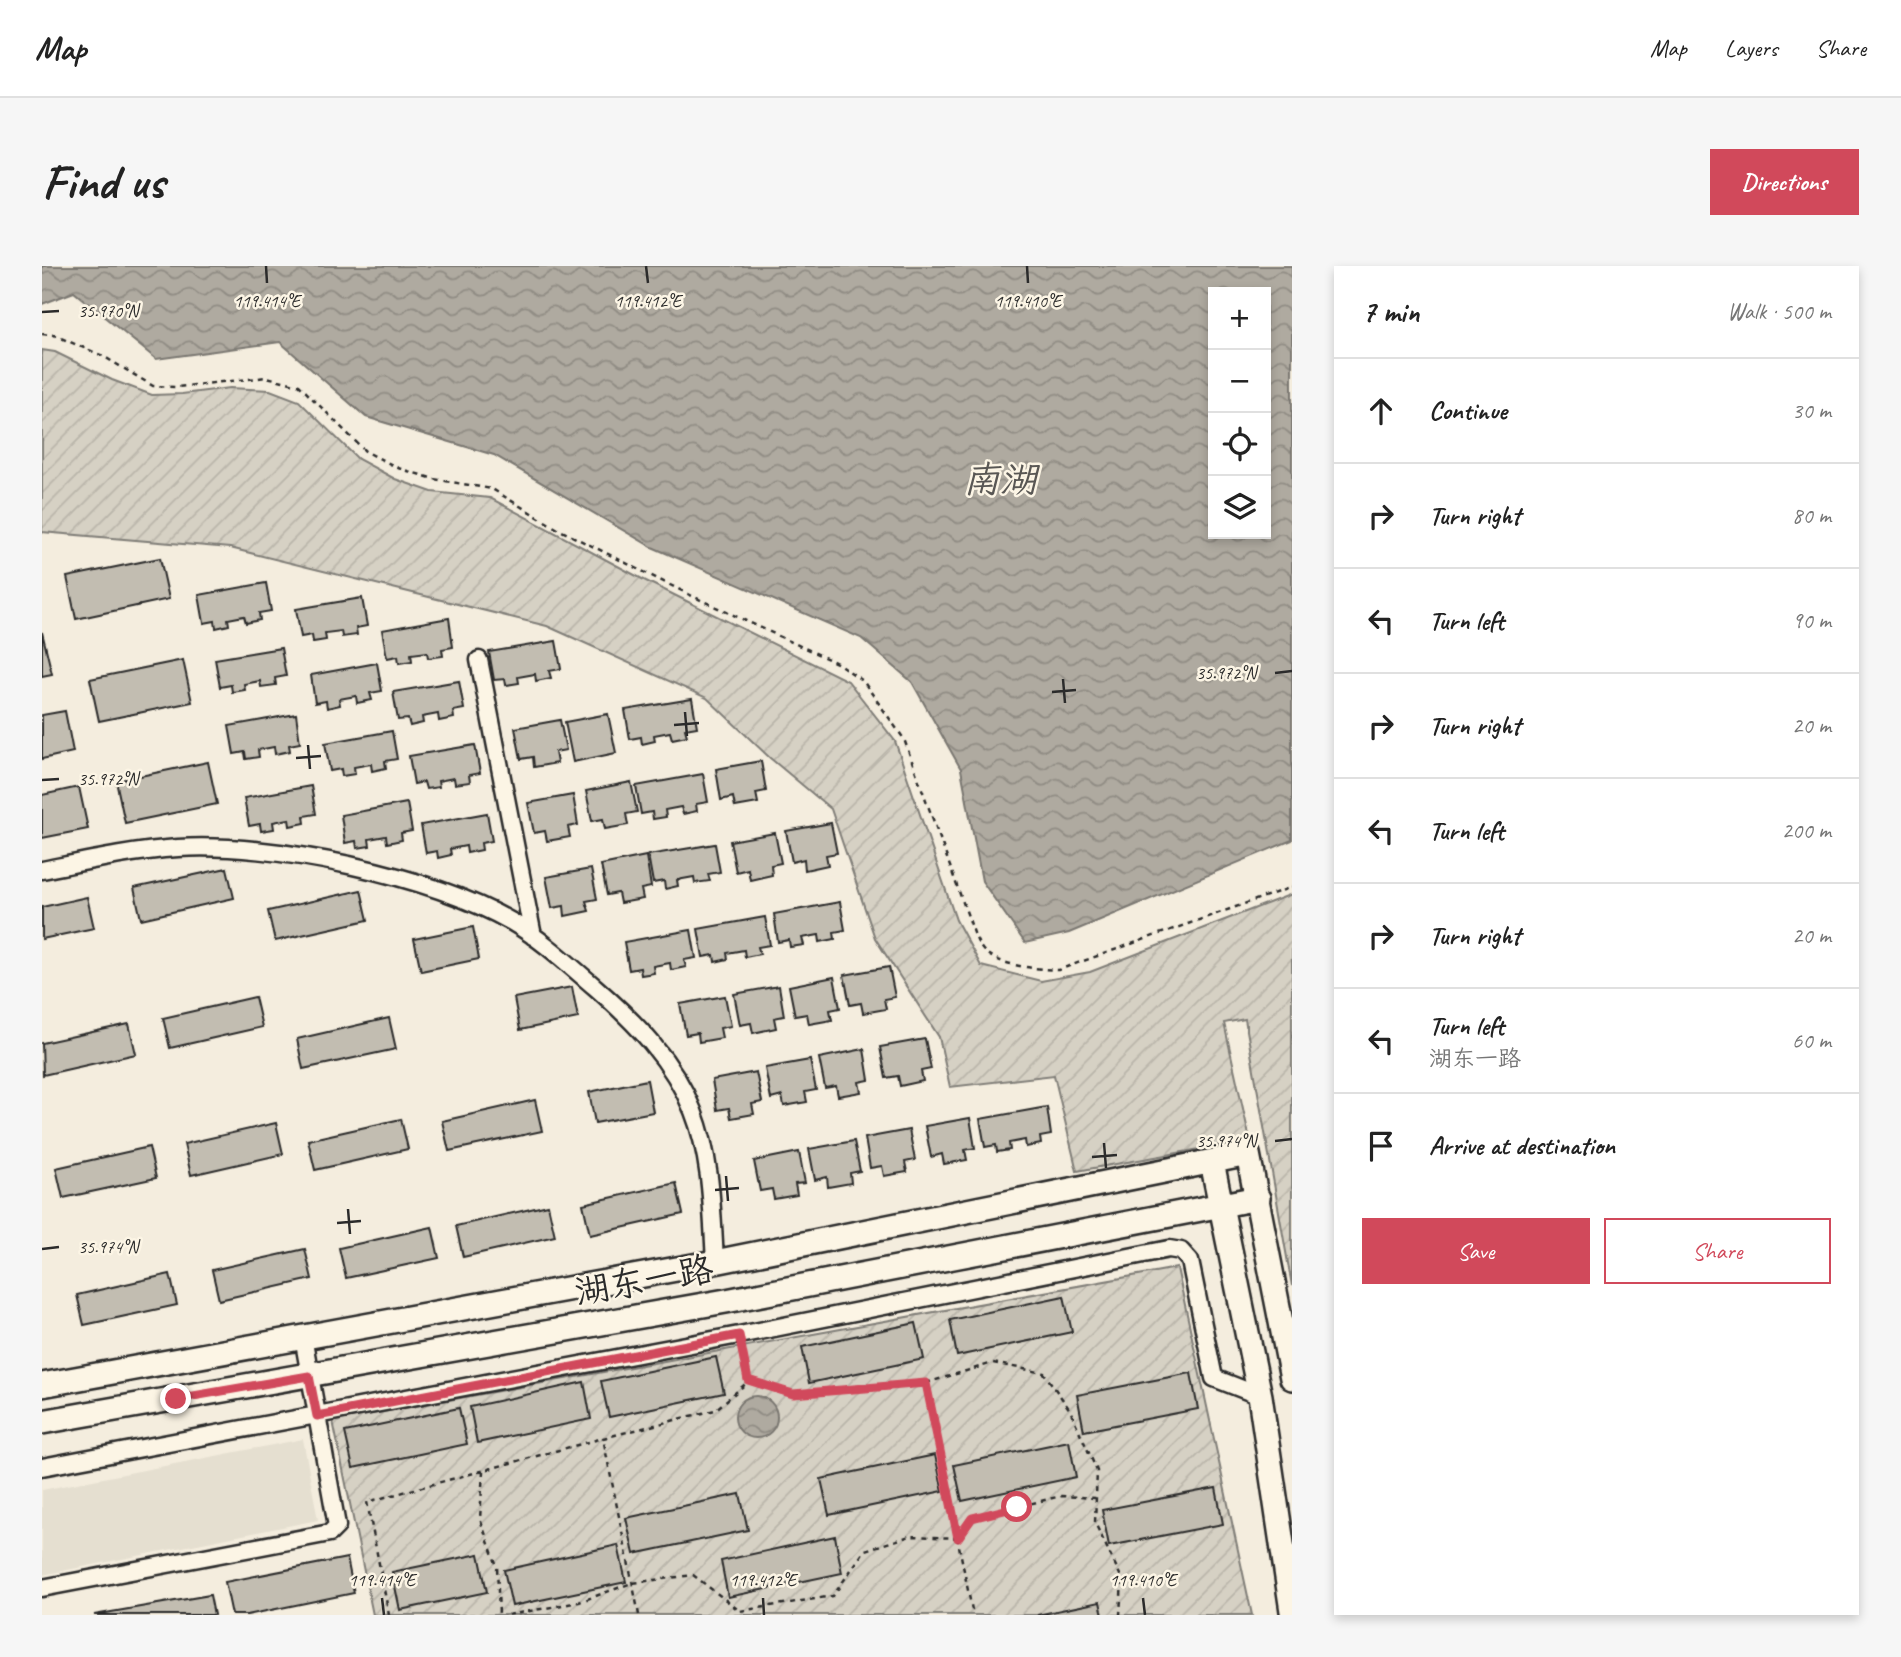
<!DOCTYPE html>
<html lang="en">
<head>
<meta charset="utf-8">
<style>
	:root { --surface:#fff; --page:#f6f6f6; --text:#222; --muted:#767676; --line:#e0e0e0; --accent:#d1495b }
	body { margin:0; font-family:Caveat,"LXGW WenKai TC",sans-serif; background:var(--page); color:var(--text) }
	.controls { position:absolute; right:21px; top:21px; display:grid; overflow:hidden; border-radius:0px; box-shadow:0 4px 10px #0003 }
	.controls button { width:63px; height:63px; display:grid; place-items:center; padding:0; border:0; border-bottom:2px solid var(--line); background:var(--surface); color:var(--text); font:35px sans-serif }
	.stop { position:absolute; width:21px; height:21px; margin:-16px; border:5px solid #d1495b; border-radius:50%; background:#fff }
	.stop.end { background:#d1495b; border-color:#fff; box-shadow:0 2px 7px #0008 }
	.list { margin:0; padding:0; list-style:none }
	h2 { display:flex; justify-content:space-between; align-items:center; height:91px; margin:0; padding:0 28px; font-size:30px }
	h2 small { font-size:23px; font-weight:400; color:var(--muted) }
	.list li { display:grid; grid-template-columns:46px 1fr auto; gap:21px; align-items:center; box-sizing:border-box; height:105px; padding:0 28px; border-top:2px solid var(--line) }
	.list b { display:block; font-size:26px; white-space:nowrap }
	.list p { margin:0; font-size:23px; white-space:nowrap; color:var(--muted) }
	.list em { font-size:23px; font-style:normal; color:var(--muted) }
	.actions { display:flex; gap:14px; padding:21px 28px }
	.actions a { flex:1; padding:16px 0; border:2px solid var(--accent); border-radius:0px; text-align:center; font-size:24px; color:var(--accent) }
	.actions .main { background:var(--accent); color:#fff }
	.icon { flex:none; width:38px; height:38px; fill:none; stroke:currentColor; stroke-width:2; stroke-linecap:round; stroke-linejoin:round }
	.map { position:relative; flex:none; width:1250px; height:1349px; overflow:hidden; border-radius:0px }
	header { display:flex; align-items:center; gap:42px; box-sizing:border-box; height:98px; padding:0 35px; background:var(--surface); border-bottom:2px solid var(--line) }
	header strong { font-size:33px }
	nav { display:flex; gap:38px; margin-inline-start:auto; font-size:24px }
	.intro { display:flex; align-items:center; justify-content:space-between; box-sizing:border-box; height:168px; padding:0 42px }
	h1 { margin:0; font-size:49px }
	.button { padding:18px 32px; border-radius:0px; background:var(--accent); color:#fff; font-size:24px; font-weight:700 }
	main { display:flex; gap:42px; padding:0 42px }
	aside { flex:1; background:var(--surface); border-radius:0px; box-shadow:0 4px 10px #0003 }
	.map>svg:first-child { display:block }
</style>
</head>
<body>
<header>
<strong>Map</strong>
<nav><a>Map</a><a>Layers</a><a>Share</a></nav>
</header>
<div class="intro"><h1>Find us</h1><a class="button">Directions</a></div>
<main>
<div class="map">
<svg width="1250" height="1349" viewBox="0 0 1250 1349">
	<defs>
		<pattern id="garden-furrows" width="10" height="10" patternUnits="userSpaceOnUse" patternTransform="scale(1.75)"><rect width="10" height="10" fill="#d6d1c4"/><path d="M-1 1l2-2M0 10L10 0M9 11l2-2" fill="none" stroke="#b8b4a9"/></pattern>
		<pattern id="water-waves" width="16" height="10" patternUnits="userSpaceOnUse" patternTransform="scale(1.75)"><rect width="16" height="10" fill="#afaaa0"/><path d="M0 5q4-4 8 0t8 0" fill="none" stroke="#8f8b83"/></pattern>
	</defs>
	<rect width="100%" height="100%" fill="#f4edde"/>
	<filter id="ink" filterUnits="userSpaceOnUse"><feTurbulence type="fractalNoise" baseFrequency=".0143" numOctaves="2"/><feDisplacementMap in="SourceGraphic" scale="14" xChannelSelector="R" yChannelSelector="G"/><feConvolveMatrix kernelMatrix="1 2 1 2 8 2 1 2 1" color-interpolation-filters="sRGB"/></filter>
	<g filter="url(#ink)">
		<path fill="#e5dfd0" d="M261 1173 276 1254 0 1309V1224Z"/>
		<path fill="url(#garden-furrows)" stroke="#807e78" stroke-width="2" d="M0 84 13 86 70 114 110 129 140 128 188 122 228 124 257 135 316 193 353 213 390 226 448 232 604 315 806 415 853 475 914 654 939 700 999 715 1048 706 1250 628V1020L1203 753 1182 757 1208 874 1035 905 1012 809 908 821 897 771 833 672 789 543 728 492 665 432 505 360 188 282 0 266Z
			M1135 1002 1210 1349H331L291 1155Z"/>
		<path fill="url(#water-waves)" stroke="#7a7771" stroke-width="2" fill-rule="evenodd" d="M0 0H1250V574L1027 667 983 677 940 615 919 503 870 416 819 372 610 281 452 189 324 151 238 76 114 93 32 26 0 38ZM1224 26V268H1171V26Z
			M693 1151a21 21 0 1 1 42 0a21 21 0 1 1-42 0Z"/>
		<path fill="#c2bdb1" stroke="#2b2b2b" stroke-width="2" d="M118 292 127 333 34 353 25 311Z
			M224 317 229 345 217 347 218 354 204 357 202 350 186 353 187 359 174 362 173 355 162 357 157 329Z
			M320 332 325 360 314 362 315 369 300 371 299 365 283 367 284 374 271 376 270 369 259 371 254 343Z
			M407 352 411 381 400 383 401 390 386 392 385 386 369 388 370 395 357 397 356 390 345 392 340 364Z
			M0 366 10 408 0 410Z
			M514 375 519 403 507 405 509 412 494 415 493 408 476 411 477 417 464 419 463 413 452 414 447 386Z
			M239 382 244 410 233 412 234 419 219 421 218 415 202 418 203 424 190 426 189 419 178 421 173 393Z
			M141 394 150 436 57 455 48 413Z
			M335 397 340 425 328 427 330 434 315 437 314 430 297 433 298 439 285 442 284 435 273 437 269 409Z
			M417 415 422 443 411 445 412 452 397 455 396 448 380 451 381 457 368 460 366 453 356 454 351 426Z
			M650 433 655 461 643 463 645 470 630 473 628 466 612 469 613 475 600 478 599 471 588 473 583 444Z
			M23 445 31 486 0 493V449Z
			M254 448 258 477 247 479 248 485 233 488 232 481 216 484 217 491 204 493 203 486 192 488 187 460Z
			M566 448 574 487 531 496 523 456Z
			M518 454 524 484 513 486 515 497 492 501 491 491 479 493 473 462Z
			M350 465 355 493 343 495 344 502 330 505 329 498 312 501 313 508 300 510 299 503 288 505 283 477Z
			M433 479 438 507 427 509 428 516 413 518 412 512 396 515 397 521 384 523 382 516 372 518 367 490Z
			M719 495 724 525 714 527 716 537 693 541 691 531 679 534 674 503Z
			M166 496 175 538 83 557 74 515Z
			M661 508 666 536 654 538 655 545 641 548 639 541 623 544 624 551 611 553 610 546 599 548 594 520Z
			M589 516 595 546 584 548 586 559 563 563 561 553 550 555 544 525Z
			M269 520 274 548 262 550 263 557 248 560 247 553 231 556 232 563 219 565 218 558 207 560 202 532Z
			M37 521 46 563 0 572V529Z
			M531 529 536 559 526 561 528 571 505 575 503 565 492 567 486 537Z
			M365 537 370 565 359 567 360 574 345 577 344 570 327 573 328 580 315 582 314 575 303 577 299 549Z
			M445 547 450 575 439 577 440 584 425 587 424 580 408 583 409 589 396 592 395 585 384 587 379 559Z
			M789 557 795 587 784 589 786 599 763 604 762 593 750 596 744 565Z
			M733 567 739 597 729 599 730 609 708 614 706 603 694 606 688 575Z
			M673 578 678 606 666 608 668 615 653 617 652 611 635 614 636 620 623 623 622 615 611 617 606 589Z
			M604 590 609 621 599 623 601 633 578 637 576 627 565 629 559 599Z
			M185 602 192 632 99 653 92 622Z
			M549 603 555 633 544 635 547 645 523 650 522 640 510 642 504 611Z
			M319 624 326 654 233 675 226 645Z
			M45 631 52 662 0 673V641Z
			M798 636 803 664 792 666 793 673 778 676 777 669 760 672 762 679 748 681 747 674 736 676 732 648Z
			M723 651 728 679 716 681 718 688 703 691 702 684 685 687 686 693 673 696 672 689 661 691 656 663Z
			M431 661 437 693 379 705 372 673Z
			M649 664 654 692 642 694 644 701 629 704 628 697 611 700 612 707 599 709 598 702 587 704 582 676Z
			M847 701 853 731 842 733 844 743 821 747 819 737 808 739 802 709Z
			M792 711 798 742 788 744 790 754 767 758 765 748 753 750 747 720Z
			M737 720 742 750 732 752 734 762 711 767 709 757 698 759 692 728Z
			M530 721 536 752 478 764 472 732Z
			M683 730 689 760 678 762 680 772 657 776 656 767 644 769 638 738Z
			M213 731 220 761 128 782 121 752Z
			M347 752 354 783 261 803 255 773Z
			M87 758 94 788 1 809 0 777Z
			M883 773 889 803 879 805 881 815 858 820 856 810 844 812 838 781Z
			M822 783 827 814 817 816 819 826 796 830 794 820 783 822 777 792Z
			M768 794 774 824 763 826 765 836 742 840 740 830 729 833 723 802Z
			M714 806 720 836 710 838 712 848 689 852 687 842 675 844 670 814Z
			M605 814 611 846 553 857 547 826Z
			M493 834 500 865 407 885 400 855Z
			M1005 841 1009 869 998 871 999 878 984 881 983 874 967 877 968 884 955 886 954 879 943 881 938 853Z
			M928 852 933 882 923 884 925 894 902 898 900 888 889 891 883 860Z
			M359 853 366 883 273 904 266 874Z
			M234 857 241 888 149 909 142 878Z
			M867 864 873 894 863 896 865 906 842 910 840 900 828 902 823 872Z
			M812 875 818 905 808 907 809 917 786 921 785 911 773 914 767 883Z
			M107 881 114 912 21 932 14 902Z
			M757 886 763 917 753 918 755 929 732 933 730 923 718 925 712 895Z
			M634 917 641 948 548 969 541 938Z
			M506 939 513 970 421 991 414 960Z
			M390 961 397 992 304 1012 297 982Z
			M263 983 270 1013 177 1034 170 1004Z
			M128 1008 135 1039 42 1059 35 1029Z
			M1022 1030 1030 1066 915 1090 908 1054Z
			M874 1057 882 1093 767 1117 760 1081Z
			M674 1091 682 1127 567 1151 559 1115Z
			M1149 1107 1156 1143 1042 1165 1035 1129Z
			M542 1116 549 1153 435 1177 428 1141Z
			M417 1142 425 1178 311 1202 303 1166Z
			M1027 1175 1034 1211 920 1235 912 1199Z
			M893 1189 901 1225 787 1249 779 1213Z
			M1174 1222 1181 1258 1067 1280 1060 1244Z
			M698 1228 706 1264 592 1288 584 1252Z
			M793 1270 800 1307 686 1331 679 1295Z
			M576 1279 584 1316 470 1340 462 1304Z
			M437 1288 445 1326 358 1344 350 1306Z
			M305 1292 312 1327 205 1349H190L183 1316Z
			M168 1329 172 1349H52Z
			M1058 1336 1061 1349H995Z"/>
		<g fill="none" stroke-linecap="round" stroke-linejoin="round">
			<defs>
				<path id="street" d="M437 394 491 670
					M0 604C45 595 90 585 136 582 231 576 387 609 470 656 501 674 526 698 553 721 593 756 631 794 651 845 670 893 670 946 673 996
					M0 1201 697 1069 1127 983 1139 985 1148 995 1172 1112 1218 1130
					M0 1322 288 1267 295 1260 261 1071"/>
				<path id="secondary" d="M1170 896 1218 1130 1250 1345
					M0 1119 673 996 1206 888 1250 1112
					M0 1156 684 1035 1216 932"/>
			</defs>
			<use href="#street" stroke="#2b2b2b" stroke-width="21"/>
			<use href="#secondary" stroke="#2b2b2b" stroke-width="28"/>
			<path stroke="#2b2b2b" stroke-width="2.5" stroke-dasharray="5 5" stroke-linecap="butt" d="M0 68 12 69 61 90 111 120 135 121 225 111 257 119 323 185 356 202 392 213 450 223 516 263 646 328 797 398 821 415 862 473 932 667C934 672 936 678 940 683 953 700 996 703 1016 704L1250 621
				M700 1082 706 1114 751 1128 884 1117 931 1349
				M884 1117 951 1097 1002 1107 1028 1144 1055 1205 1053 1257 1080 1313 1078 1349
				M441 1205 438 1253 455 1300 457 1349
				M347 1349 325 1236 561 1172
				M427 1349H437
				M466 1349 537 1336 590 1317 651 1309 698 1345 791 1330 823 1284 868 1270 916 1272 930 1252 1019 1230 1054 1232
				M597 1349 561 1172 673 1144 707 1115"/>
			<use href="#street" stroke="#fcf5e5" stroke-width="16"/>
			<use href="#secondary" stroke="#fcf5e5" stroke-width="23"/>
		</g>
	</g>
	<g fill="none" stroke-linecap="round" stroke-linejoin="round" filter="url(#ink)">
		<path stroke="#d1495b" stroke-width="9" d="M134 1133 267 1110 275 1150 697 1069 706 1114 751 1128 884 1117 916 1272 930 1252 975 1241"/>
	</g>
	<path fill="none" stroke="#2b2b2b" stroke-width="2.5" d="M224 0 225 17M604 0 606 17M985 0 986 17M0 46 17 45M1233 407 1250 405M1021 413 1023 437M1010 426 1034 424M643 446 645 470M632 459 657 457M266 479 268 503M254 492 279 490M0 514 17 513M1233 875 1250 873M1062 877 1064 902M1050 891 1075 889M684 910 686 935M673 924 697 922M306 943 308 968M295 957 319 955M0 983 17 981M340 1332 342 1349M721 1332 722 1349M1101 1332 1103 1349"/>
	<g text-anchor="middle" stroke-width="5" stroke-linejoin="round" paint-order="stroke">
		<g font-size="35" fill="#2b2b2b" stroke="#fcf5e5">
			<text transform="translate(602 1014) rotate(-10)" y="12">湖东一路</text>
		</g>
		<g font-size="37" font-style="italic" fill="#595754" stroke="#fcf5e5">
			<text x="958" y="226">南湖</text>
		</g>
	</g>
	<g font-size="18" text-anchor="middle" fill="#2b2b2b" stroke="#fcf5e5" stroke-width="5" stroke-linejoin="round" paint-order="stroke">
		<text x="225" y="41">119.414°E</text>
		<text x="606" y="41">119.412°E</text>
		<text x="986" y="41">119.410°E</text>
		<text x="66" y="51">35.970°N</text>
		<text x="1184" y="413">35.972°N</text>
		<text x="66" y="519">35.972°N</text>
		<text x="1184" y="881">35.974°N</text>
		<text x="66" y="987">35.974°N</text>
		<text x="340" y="1320">119.414°E</text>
		<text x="721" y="1320">119.412°E</text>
		<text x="1101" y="1320">119.410°E</text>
	</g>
</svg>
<div class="controls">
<button>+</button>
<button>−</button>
<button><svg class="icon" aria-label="locate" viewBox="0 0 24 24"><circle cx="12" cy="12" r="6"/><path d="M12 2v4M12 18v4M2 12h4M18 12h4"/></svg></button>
<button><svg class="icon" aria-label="layers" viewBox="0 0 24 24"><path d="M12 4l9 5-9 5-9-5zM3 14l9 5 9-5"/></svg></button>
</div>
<div class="stop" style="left:975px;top:1241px"></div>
<div class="stop end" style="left:134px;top:1133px"></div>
</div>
<aside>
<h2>7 min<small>Walk · 500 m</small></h2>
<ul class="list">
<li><svg class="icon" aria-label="ahead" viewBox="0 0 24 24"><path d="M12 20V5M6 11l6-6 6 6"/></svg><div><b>Continue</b></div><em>30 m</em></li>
<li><svg class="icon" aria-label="right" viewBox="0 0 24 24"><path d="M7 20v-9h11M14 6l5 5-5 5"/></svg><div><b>Turn right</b></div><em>80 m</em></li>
<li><svg class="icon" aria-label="left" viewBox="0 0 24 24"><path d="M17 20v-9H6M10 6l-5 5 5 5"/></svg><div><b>Turn left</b></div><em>90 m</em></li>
<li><svg class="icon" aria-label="right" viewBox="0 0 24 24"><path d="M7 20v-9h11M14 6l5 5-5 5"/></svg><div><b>Turn right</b></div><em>20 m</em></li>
<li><svg class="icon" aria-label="left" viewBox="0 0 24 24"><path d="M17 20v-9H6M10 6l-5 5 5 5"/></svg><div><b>Turn left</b></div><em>200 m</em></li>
<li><svg class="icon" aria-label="right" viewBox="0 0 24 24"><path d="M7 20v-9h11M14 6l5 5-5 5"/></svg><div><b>Turn right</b></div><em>20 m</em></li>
<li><svg class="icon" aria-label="left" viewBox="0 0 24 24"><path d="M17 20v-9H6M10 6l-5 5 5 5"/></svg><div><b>Turn left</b><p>湖东一路</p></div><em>60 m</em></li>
<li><svg class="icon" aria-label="arrive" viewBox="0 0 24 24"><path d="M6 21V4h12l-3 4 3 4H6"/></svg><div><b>Arrive at destination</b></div></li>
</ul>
<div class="actions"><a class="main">Save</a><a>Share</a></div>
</aside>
</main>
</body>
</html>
